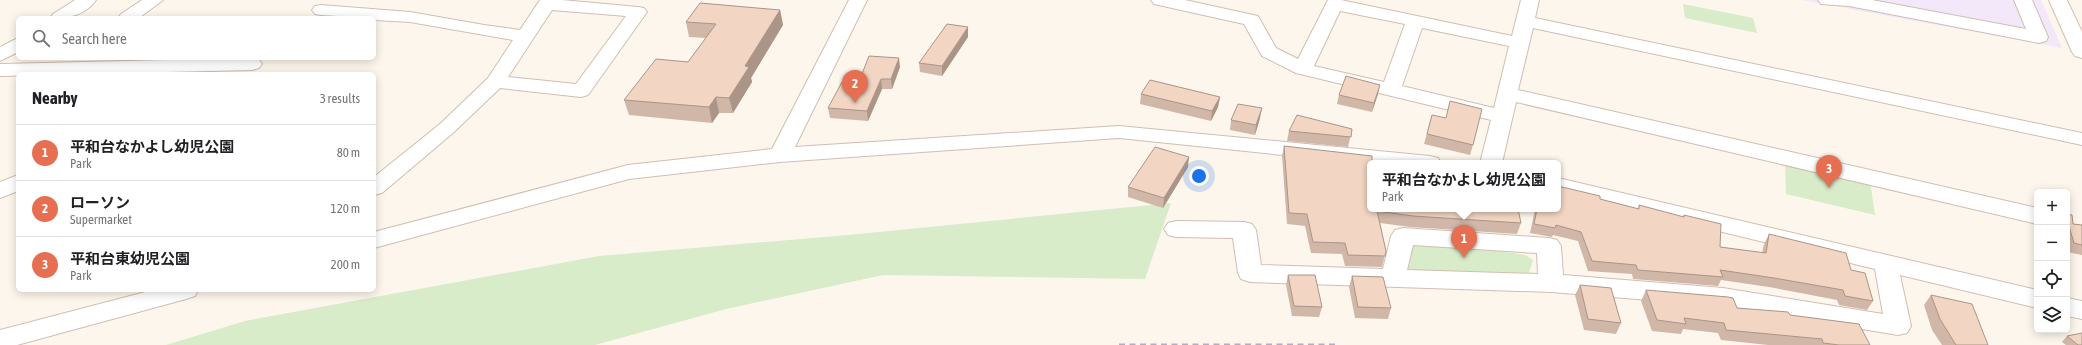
<!DOCTYPE html>
<html lang="en">
<head>
<meta charset="utf-8">
<style>
	:root { --surface:#fff; --page:#f6f6f6; --text:#202124; --muted:#757577; --line:#e0e0e0; --accent:#e76f51 }
	body { margin:0; font-family:"Asap Condensed","Noto Sans JP",sans-serif; background:var(--page); color:var(--text) }
	.controls { position:absolute; right:12px; bottom:12px; display:grid; overflow:hidden; border-radius:6px; box-shadow:0 2px 10px #0003 }
	.controls button { width:36px; height:36px; display:grid; place-items:center; padding:0; border:0; border-bottom:1px solid var(--line); background:var(--surface); color:var(--text); font:20px sans-serif }
	.you { position:absolute; left:1199px; top:176px; width:14px; height:14px; margin:-10px; border:3px solid #fff; border-radius:50%; background:#1a73e8; box-shadow:0 0 0 6px #1a73e833 }
	.badge { display:grid; place-items:center; width:26px; height:26px; border-radius:50%; background:var(--accent); color:#fff; font-size:13px; font-weight:700 }
	.pin { position:absolute; translate:-50% -33px; filter:drop-shadow(0 1px 2px #0008) }
	.pin::after { content:''; position:absolute; top:21px; width:14px; height:12px; background:inherit; clip-path:polygon(0 0,100% 0,50% 100%) }
	.popup { position:absolute; left:1367px; top:160px; width:194px; height:52px; box-sizing:border-box; display:grid; place-content:center; border-radius:6px; background:var(--surface); filter:drop-shadow(0 1px 3px #0005); font-size:13px; white-space:nowrap; color:var(--muted) }
	.popup b { font-size:15px; color:var(--text) }
	.popup::after { content:''; position:absolute; left:50%; top:100%; margin-left:-8px; border:8px solid transparent; border-top-color:var(--surface) }
	.list { margin:0; padding:0; list-style:none }
	h2 { display:flex; justify-content:space-between; align-items:center; height:52px; margin:0; padding:0 16px; font-size:17px }
	h2 small { font-size:13px; font-weight:400; color:var(--muted) }
	.list li { display:grid; grid-template-columns:26px 1fr auto; gap:12px; align-items:center; box-sizing:border-box; height:56px; padding:0 16px; border-top:1px solid var(--line) }
	.list b { display:block; font-size:15px; white-space:nowrap }
	.list p { margin:0; font-size:13px; white-space:nowrap; color:var(--muted) }
	.list em { font-size:13px; font-style:normal; color:var(--muted) }
	.icon { flex:none; width:22px; height:22px; fill:none; stroke:currentColor; stroke-width:2; stroke-linecap:round; stroke-linejoin:round }
	.map { position:relative; flex:none; width:2082px; height:345px; overflow:hidden }
	.search { position:absolute; background:var(--surface); box-shadow:0 2px 10px #0003; left:16px; top:16px; width:360px; height:44px; display:flex; align-items:center; gap:10px; box-sizing:border-box; padding:0 14px; border-radius:6px; color:var(--muted); font-size:15px }
	.panel { position:absolute; background:var(--surface); box-shadow:0 2px 10px #0003; left:16px; top:72px; width:360px; height:220px; border-radius:6px }
	.map>svg:first-child { display:block }
</style>
</head>
<body>
<div class="map">
<svg width="2082" height="345" viewBox="0 0 2082 345">
	<rect width="100%" height="100%" fill="#fdf6ec"/>
	<path fill="#f3e8fa" d="M1801 0H2041L2062 48Z"/>
	<path fill="#d8ecc9" d="M1683 4 1753 18 1757 33 1685 18Z
		M1785 161 1870 181 1875 215 1786 194Z
		M1171 203 1145 279 883 275 726 309 595 345H166L245 321 599 256 848 235Z
		M1412 242 1513 253 1525 255 1533 260 1528 276 1404 274Z"/>
	<g fill="none" stroke-linecap="round" stroke-linejoin="round">
		<defs>
			<path id="minor" d="M75 0H96C85 16 68 18 50 18L53 14Z
				M142 0H163L139 18H118L121 14Z
				M540 0H562L638 7 644 8 647 12 588 95 581 97 500 88 454 132 382 193 374 195V177L440 124 488 78 513 40 410 22 374 20V18L321 15 315 14 312 10 315 6 321 5 410 12 484 25 520 30ZM552 10 626 16 576 84 508 77Z
				M849 0H867L795 147 1119 126 1430 156 1438 158 1441 163 1370 164 1119 138 780 162 629 179 374 248V232L628 165 772 149Z
				M1151 0H1185L1258 16 1276 48 1298 59 1328 0H1341L1512 36 1521 0H1539L1535 18 2082 133V145L1533 28 1518 90 2037 208V224L1516 102 1502 163H1480L1491 120 1296 73 1262 56 1244 24 1154 4ZM1340 11 1405 24 1384 82 1314 66ZM1422 28 1509 46 1494 108 1402 86Z
				M1818 0H1872L2026 29 2014 0H2032L2048 37 2046 41 2039 43 1849 6 1821 4Z
				M2049 0H2067L2082 32V58L2075 56 2072 52Z
				M18 38V52L0 61V47Z
				M252 58 259 60 262 64 259 68 252 70 0 76V64Z
				M18 175V191L0 198V182Z
				M1558 178 2037 290V308L1900 275 1911 326 1907 333 1898 335 1723 306 1551 292 1250 282 1241 279 1238 273 1233 238 1176 237 1168 235 1164 229 1168 223 1176 221 1244 222 1252 224 1256 230 1261 265 1383 269 1391 236 1395 230 1403 228 1549 238 1557 240 1561 246 1563 275 1723 288 1883 314 1875 269 1558 192ZM1413 245 1537 253 1538 274 1407 270Z
				M153 290H198L195 296 186 299 17 345H0V330Z
				M2067 298 2082 301V319L2067 316Z"/>
		</defs>
		<use href="#minor" stroke="#d1beb0" stroke-width="2"/>
		<use href="#minor" fill="#fff" fill-rule="evenodd"/>
		<path stroke="#b9a8c9" stroke-width="3" stroke-dasharray="6 4.5" stroke-linecap="butt" d="M1119 345H1338"/>
	</g>
	<path fill="#d1b7a8" d="M780 10 783 25 751 78 752 82 733 113H719L712 123 629 115 624 100 688 62 706 38 689 37 686 22Z
		M968 27V37L942 76 920 72 919 63Z
		M900 67 892 89H882L868 121 830 118 828 108 858 84Z
		M1141 94 1220 97 1218 107 1211 121 1140 104Z
		M1378 94 1372 112 1337 104 1339 95Z
		M1432 115 1473 145 1470 155 1424 144Z
		M1260 118 1255 135 1230 130 1231 120Z
		M1352 129 1348 147 1287 141 1289 131Z
		M1284 146 1370 209 1521 223 1517 234 1410 227 1380 223 1386 251 1382 267 1345 266 1342 254 1311 253 1305 226 1287 224 1282 156Z
		M1188 167 1163 208 1128 197V187Z
		M1600 199 1638 209 1639 205 1683 217 1684 215 1720 247 1762 253 1764 244 1769 234 1851 270 1873 301 1867 310 1839 305 1837 300 1769 287 1721 280 1718 286 1633 279 1632 274 1588 271 1578 241 1553 235 1552 237 1530 233 1535 209H1558Z
		M2067 214 2073 224 2082 225V255L2067 252Z
		M1288 275 1322 307 1319 317 1292 316 1286 285Z
		M1352 276 1391 308 1388 319 1355 318 1349 287Z
		M1580 285 1621 323 1616 334 1584 330 1575 295Z
		M1646 290 1737 308 1790 315 1870 345H1768L1721 340 1718 333 1683 329 1681 334 1652 331 1641 301Z
		M1931 295 1988 345H1942L1932 330 1924 305Z
		M2067 336 2082 345H2066L2062 342Z"/>
	<path fill="#aa9588" d="M780 10 783 25 751 78 752 82 733 113 729 98 745 66Z
		M968 27V37L942 76V66Z
		M899 58 900 67 892 89 891 79Z
		M881 79 882 89 868 121 867 111Z
		M1380 85 1378 94 1372 112 1374 103Z
		M716 97 719 113 712 123 709 107Z
		M1220 97 1218 107 1211 121 1212 111Z
		M1262 108 1260 118 1255 135 1256 125Z
		M1189 157 1188 167 1163 208 1164 198Z"/>
	<path fill="#f3d5c3" stroke="#aa9588" d="M700 3 780 10 745 66 749 67 729 98 716 97 709 107 624 100 656 59 688 62 716 24 686 22Z
		M947 24 968 27 942 66 919 63Z
		M869 56 899 58 891 79H881L867 111 828 108 842 82 858 84Z
		M1346 76 1380 85 1374 103 1339 95Z
		M1150 80 1220 97 1212 111 1141 94Z
		M1450 101 1482 109 1473 145 1427 134 1432 115 1446 118Z
		M1238 104 1262 108 1256 125 1231 120Z
		M1297 115 1352 129 1351 137 1289 131Z
		M1284 146 1372 156V163H1370V209H1518L1521 223 1413 216 1377 211 1386 251 1385 256 1348 255 1345 243 1313 242 1307 214 1289 213Z
		M1155 147 1189 157 1164 198 1128 187Z
		M1558 186 1600 196V199L1639 209V205L1684 217V215L1721 224 1720 247 1766 253 1769 234 1846 253 1851 270 1865 273 1873 301 1845 296 1843 290 1774 278 1720 270 1723 277 1638 270 1636 265 1592 261 1581 232 1556 225 1555 228 1534 224 1537 209H1558Z
		M2067 214 2072 215 2073 224 2082 225V245L2074 243 2067 220Z
		M1288 275H1315L1322 307 1294 306Z
		M1352 276 1383 277 1391 308 1358 307Z
		M1580 285 1611 288 1621 323 1588 319Z
		M1646 290 1728 297 1733 298 1737 308 1788 312 1790 315 1859 324 1870 345H1839L1823 343 1822 339 1726 330 1724 323 1684 318 1686 324 1657 320Z
		M1931 295 1972 304 1988 345H1956L1940 319Z
		M2082 333V345H2078L2067 336Z"/>
</svg>
<div class="controls">
<button>+</button>
<button>−</button>
<button><svg class="icon" aria-label="locate" viewBox="0 0 24 24"><circle cx="12" cy="12" r="6"/><path d="M12 2v4M12 18v4M2 12h4M18 12h4"/></svg></button>
<button><svg class="icon" aria-label="layers" viewBox="0 0 24 24"><path d="M12 4l9 5-9 5-9-5zM3 14l9 5 9-5"/></svg></button>
</div>
<div class="you"></div>
<div class="pin badge" style="left:1464px;top:258px">1</div>
<div class="popup"><b>平和台なかよし幼児公園</b>Park</div>
<div class="pin badge" style="left:855px;top:103px">2</div>
<div class="pin badge" style="left:1829px;top:188px">3</div>
<div class="search"><svg class="icon" aria-label="search" viewBox="0 0 24 24"><circle cx="10" cy="10" r="6"/><path d="M15 15l6 6"/></svg>Search here</div>
<section class="panel">
<h2>Nearby<small>3 results</small></h2>
<ul class="list">
<li><span class="badge">1</span><div><b>平和台なかよし幼児公園</b><p>Park</p></div><em>80 m</em></li>
<li><span class="badge">2</span><div><b>ローソン</b><p>Supermarket</p></div><em>120 m</em></li>
<li><span class="badge">3</span><div><b>平和台東幼児公園</b><p>Park</p></div><em>200 m</em></li>
</ul>
</section>
</div>
</body>
</html>
